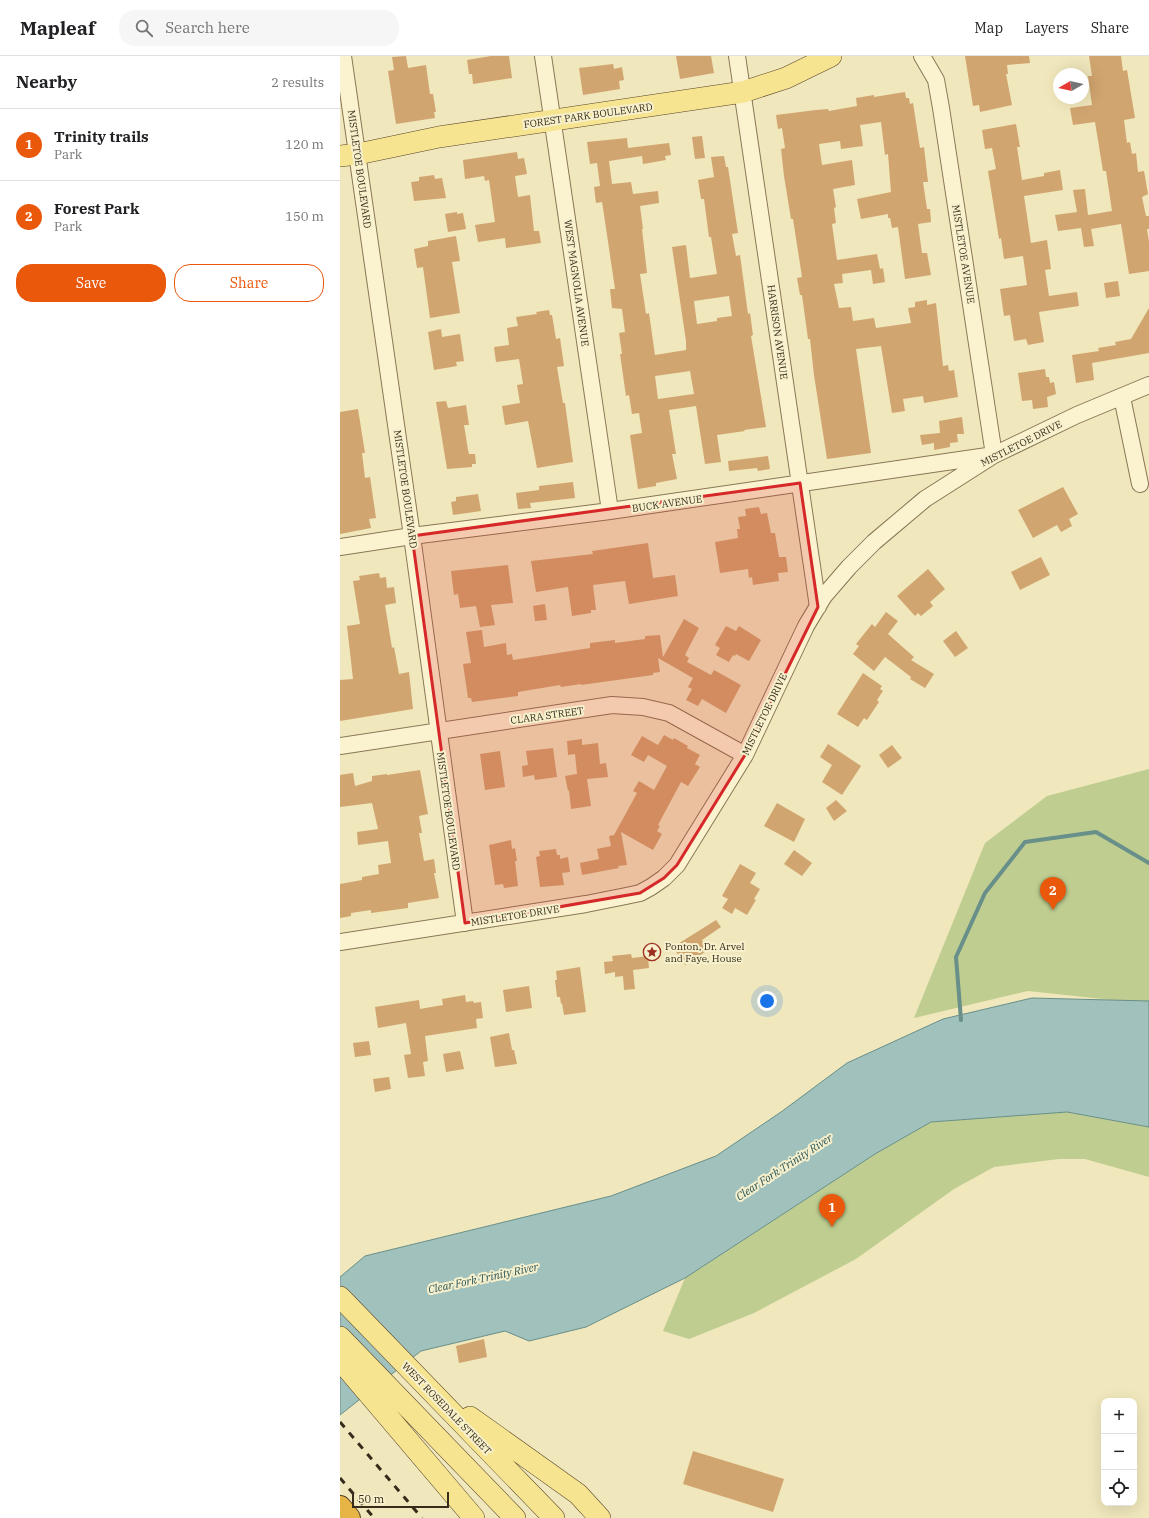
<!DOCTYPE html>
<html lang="en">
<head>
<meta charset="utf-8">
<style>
	:root { --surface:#fff; --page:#f6f6f6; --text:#202124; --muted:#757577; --line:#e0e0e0; --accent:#ea580c }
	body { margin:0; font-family:"IBM Plex Serif",serif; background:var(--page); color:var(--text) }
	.controls { position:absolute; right:12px; bottom:12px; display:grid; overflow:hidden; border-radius:8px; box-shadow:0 4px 16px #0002 }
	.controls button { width:36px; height:36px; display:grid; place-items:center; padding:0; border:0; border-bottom:1px solid var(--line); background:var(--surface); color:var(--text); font:20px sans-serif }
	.compass { position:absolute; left:713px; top:12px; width:36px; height:36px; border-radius:50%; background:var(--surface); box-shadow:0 4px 16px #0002; rotate:261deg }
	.scale { position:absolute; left:12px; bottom:10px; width:97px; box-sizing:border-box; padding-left:4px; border:2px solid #372c1b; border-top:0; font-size:11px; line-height:14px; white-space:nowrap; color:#372c1b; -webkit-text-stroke:3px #f7f0cc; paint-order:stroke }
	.you { position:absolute; left:427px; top:945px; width:14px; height:14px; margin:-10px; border:3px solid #fff; border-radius:50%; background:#1a73e8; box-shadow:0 0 0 6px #1a73e833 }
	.badge { display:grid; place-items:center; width:26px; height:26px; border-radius:50%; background:var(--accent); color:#fff; font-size:13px; font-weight:700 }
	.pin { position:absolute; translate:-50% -33px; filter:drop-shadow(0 1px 2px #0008) }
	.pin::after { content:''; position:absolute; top:21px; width:14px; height:12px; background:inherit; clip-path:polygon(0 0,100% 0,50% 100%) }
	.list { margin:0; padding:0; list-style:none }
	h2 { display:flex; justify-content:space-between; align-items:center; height:52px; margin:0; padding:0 16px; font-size:17px }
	h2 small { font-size:13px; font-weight:400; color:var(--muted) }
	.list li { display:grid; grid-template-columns:26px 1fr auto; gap:12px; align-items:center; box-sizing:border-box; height:72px; padding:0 16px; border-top:1px solid var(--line) }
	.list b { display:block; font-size:15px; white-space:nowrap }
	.list p { margin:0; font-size:13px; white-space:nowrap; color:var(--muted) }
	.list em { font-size:13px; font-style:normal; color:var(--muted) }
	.actions { display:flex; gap:8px; padding:12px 16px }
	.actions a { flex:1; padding:9px 0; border:1px solid var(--accent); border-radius:16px; text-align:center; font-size:14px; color:var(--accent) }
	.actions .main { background:var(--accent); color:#fff }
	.icon { flex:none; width:22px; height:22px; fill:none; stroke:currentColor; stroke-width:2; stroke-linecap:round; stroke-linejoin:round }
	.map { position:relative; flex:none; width:809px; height:1462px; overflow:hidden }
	header { display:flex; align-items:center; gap:24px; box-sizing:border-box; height:56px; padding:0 20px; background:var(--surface); border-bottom:1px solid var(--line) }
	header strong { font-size:19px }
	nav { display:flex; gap:22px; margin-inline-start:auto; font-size:14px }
	.search { width:280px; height:36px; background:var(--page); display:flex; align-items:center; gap:10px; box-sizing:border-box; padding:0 14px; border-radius:16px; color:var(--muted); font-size:15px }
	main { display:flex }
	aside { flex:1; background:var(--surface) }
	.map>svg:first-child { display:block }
</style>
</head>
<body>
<header>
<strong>Mapleaf</strong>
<div class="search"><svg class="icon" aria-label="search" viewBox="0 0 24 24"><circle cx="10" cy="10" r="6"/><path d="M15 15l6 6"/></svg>Search here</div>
<nav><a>Map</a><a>Layers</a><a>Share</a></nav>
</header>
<main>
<aside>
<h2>Nearby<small>2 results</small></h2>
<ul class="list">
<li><span class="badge">1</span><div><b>Trinity trails</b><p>Park</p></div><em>120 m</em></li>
<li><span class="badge">2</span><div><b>Forest Park</b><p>Park</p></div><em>150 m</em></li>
</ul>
<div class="actions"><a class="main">Save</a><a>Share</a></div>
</aside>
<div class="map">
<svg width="809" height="1462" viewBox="0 0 809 1462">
	<rect width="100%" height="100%" fill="#f0e7bc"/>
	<path fill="#bfce90" d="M809 713V948L688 935 574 962 645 787 707 740Z
		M727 1056 809 1071V1121L745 1103H719L654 1111 614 1133 516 1203 414 1257 349 1283 323 1275 345 1222 535 1098 591 1066Z"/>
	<path fill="#a0c1bc" stroke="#688f8a" d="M692 942 809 945V1071L727 1056 591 1066 535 1098 345 1222 246 1271 189 1285 165 1275 81 1295 0 1359V1221L25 1200 271 1140 376 1100 441 1056 507 1007 603 963Z"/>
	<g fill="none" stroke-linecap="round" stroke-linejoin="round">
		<path stroke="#688f8a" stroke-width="4" d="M621 964 616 901 645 837 685 786 756 776 809 807"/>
	</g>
	<path fill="#d1a56f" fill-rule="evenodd" d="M66 0 68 12 86 9 90 38H93L96 56H94L95 62 56 68 48 15 54 14 52 1Z
		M151 0H169L172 22 133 28 132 18H129L127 4Z
		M336 0H371L374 17 340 23Z
		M625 0H689L690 7 667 9 668 18H666L672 49 640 56 639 49 633 50Z
		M749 0H781L783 15 787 14 795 62 784 64 787 87 790 86 792 98 796 97 798 116 804 115 808 138 802 141 806 160H809V173H807L809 186V215L789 218 781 168 751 173 754 190 744 191 741 172 718 175 715 159 737 156 733 134 745 133 748 159 772 155 766 115H763L755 66 733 69 730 52 752 49 748 20H752Z
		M273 8 274 13 282 11 284 24 279 25 280 33 243 39 239 12Z
		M565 36 566 42H569L570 48 573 47 580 92 584 91 588 126H583L587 153H590L591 166 578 168 582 197H587L591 219 565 223 558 171 552 172 550 162H548V158L521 163 517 143 551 136 548 98 545 99 541 66 520 69 523 90 501 93 500 85 479 88 482 109 512 104 515 129 493 133 496 151 494 152 496 167 492 168 497 204 537 198 540 213 543 212 545 226 533 228 531 214 502 218 503 227 494 228 499 252 511 251 513 265 534 262 536 272 571 267 568 252 575 251V246L587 244V249L596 247 603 310 608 309 609 315 614 314 618 341 584 347 583 340 563 343 565 355 552 357 541 290 516 293 531 397 487 403 474 319 470 283H468L462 239H460L457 222 462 221 453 163H451L444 120 441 93 445 92 442 72 438 73 436 59 476 54 488 53 489 55 517 50 516 42 534 39V41Z
		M676 68 680 91H677L682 124 704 120V117L720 114 723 134 684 140 691 187 707 184 711 213 705 214 709 240 737 236 739 250 699 256 704 286 688 289 686 283 674 285 670 259 664 260 660 233 687 229 683 200 664 203 661 182 659 183 648 115 656 113 652 92 645 93 642 74Z
		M362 80 365 102 355 103 352 81Z
		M287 82 288 92 329 87 331 99 325 100 326 104 303 108 302 100 269 105 272 128 291 126 293 138 318 135 319 147 300 150 303 173H302L307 217 300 218 306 258 309 257 315 299 346 294V285L332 191 346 189 350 222 377 218 371 181H369L364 143H361L358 124 374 121 371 101 384 100 386 111H388L398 177 392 178 396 200 400 199 408 258 410 257 413 279 411 280 426 371 404 374 405 375 377 379 381 406 365 408 356 350 329 354 336 398H332L337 423 316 427V430L298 433 290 379 302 377 299 357 292 358 289 339 286 340 280 298H282L279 277 285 276 282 253 272 252 270 233H275L263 152 262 146 256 147 254 131 260 130 257 107 250 108 247 86ZM389 240 392 260 377 262V265L357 268 354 245ZM350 315 354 338 318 343 315 320Z
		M177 96 178 103 184 102 187 118 175 120 178 141 190 139 194 175H199L201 187 166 192 165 182 138 186 135 169 155 166 149 124 145 125 144 120 125 123 123 104Z
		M94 119 95 123 102 122 106 142 74 145 71 126 79 125V121Z
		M117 156V158L123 157 126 173 108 176 105 158Z
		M116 180 120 205 112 206 120 257 90 262 83 211 77 212 74 193 88 190V185Z
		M778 225 780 240 766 242 764 227Z
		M809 252V297L752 307 754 324 736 327 732 299 759 295 758 292 776 289 775 286 791 283Z
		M209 254 210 259H212L216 283 220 282 224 310 217 311 223 347H225L233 406 197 412 188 365 165 369 162 350 180 347 177 329 183 328 179 303 156 306 154 291 169 289 167 272 178 270 176 261 197 258 196 256Z
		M101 273 102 281 120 278 124 305 116 306 117 310 94 314 88 276Z
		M705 313 706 321H709L710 327 714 326 716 338 707 341 708 351 693 353 692 344 682 345 678 317Z
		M106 345 108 352 126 349 129 369H124L128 394 129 398H135L136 408H132V411L107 413 96 346Z
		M18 353 25 397H22L25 422 30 421 36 462 29 463 31 472 0 478V356Z
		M622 361 624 378H617L618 386 610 387V391L594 394V387L582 389 580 379 600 377 599 365Z
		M428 400 430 413 418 415 417 412 389 415 388 405Z
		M233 426 235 442 190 447 191 452 178 453 176 437 199 434V430Z
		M723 431 738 458 729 463 732 470 721 476 717 469 693 482 678 454Z
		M138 438 141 455 113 459 111 446 116 445V441Z
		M419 451 421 458 427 457 431 477H435L439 501H446L448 516 438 517 439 525 413 529 412 521 409 522 408 513 380 517 375 486 398 482 397 473H400L398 461 406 460 405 453Z
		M308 487 313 522 335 519 338 540 289 548 285 525 253 529 256 554H251V557L232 560 228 531 196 536 191 505 253 498 252 495Z
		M701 501 710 519 680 534 671 516Z
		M168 509 173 547 151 549 155 569 140 571 136 550 120 552 118 538 114 539 111 515Z
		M588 513 605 533 590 546 593 550 581 560 578 557 575 560 557 540Z
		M39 517 40 522 46 521 47 532 54 531 56 547 45 549 52 592 54 591 59 618 69 616 73 653 0 665V624L13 623 7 570 20 568 13 525 20 524 19 520Z
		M205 548 207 564 195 565 193 550Z
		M546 556 558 565 548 578 574 601 571 604 594 618 585 632 570 623 571 621 545 601 534 615 513 598 519 590 516 588 532 568 535 571Z
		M344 563 359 572 345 599 349 602 347 606 371 619 374 614 401 629 386 657 362 643 358 650 346 644 352 633 348 631 353 622 318 602 320 616 313 617V619L241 629V628L221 631 220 629 178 636V640L132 646 131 642H128L123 608 131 607 126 576 142 574 144 591 166 587 167 599 172 598 173 604 250 592V587L275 584V587L305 583V580L320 579 323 601Z
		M386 570 396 575 399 570 421 584 409 605 396 598 395 600 393 599 389 606 376 599 380 592 375 589Z
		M616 575 628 592 615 601 603 585Z
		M523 617 542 630 540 633 543 635 537 644 539 646 527 664 524 662 518 671 497 658Z
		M324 679 333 684 334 682 348 690 347 692 360 699 355 708 360 711 348 730 341 726 318 769 320 770 317 775 322 778 313 794 281 776 287 809 278 810 279 812 242 819 240 807 259 803 257 793 271 790 269 780 274 779 297 737 293 735 299 725 314 734 327 710 308 699 304 706 291 699 302 680 318 689Z
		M242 683V689L258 687 260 708 266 707 268 721 247 723 251 750 231 753 229 734 228 735 225 720 237 718 235 698 228 699 227 685Z
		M488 688 521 710 502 739 482 726 492 709 480 701Z
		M552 689 562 702 548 712 539 699Z
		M213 692 217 721 195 724 194 719 183 721 182 710 188 709 186 695Z
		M160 695 165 731 145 734 140 698Z
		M80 714 88 758 79 760 82 777H79L84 805 94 803 96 817H94L99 842 68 847V852L31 857V854L11 857V860L0 862V828L22 824V821L39 818 38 809 51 807 48 785 18 789 17 776 38 773 32 747 0 751V719L13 717 15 730 32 725V720L47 718V719Z
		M496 744 507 755 494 765 486 752Z
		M437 747 465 763 454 786 424 770Z
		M171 784 172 793 175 792 177 805H175L178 830 164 832 163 828 155 829 149 789Z
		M216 793 217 799H220V803L228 801 230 816 222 817 224 829 200 831 196 801 200 800 199 795Z
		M454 794 472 807 462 820 444 808Z
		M400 808 416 817 410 827 420 833 414 843 416 844 407 859 395 852 392 858 382 852 388 843 382 840Z
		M376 864 381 871 362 884 368 894 345 909 333 891Z
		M291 898 292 902 308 900 309 912 293 914 295 933 284 934 283 920 275 921V916L265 918 264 906 273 905 272 900Z
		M240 911 246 956 224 959 222 947 221 948 220 941H217L215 924H217L216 915Z
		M189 930 192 952 166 956 163 934Z
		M125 939 126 946 133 945 134 947 141 946 143 962 136 963 137 972 85 980 88 1005 83 1006 85 1020 68 1022 64 999 71 998 66 967 38 972 35 951 79 944 80 953 103 949 102 943Z
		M169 977 172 994H174L177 1008 155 1011 150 981Z
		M29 985 31 999 15 1001 13 987Z
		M120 995 124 1013 106 1016 103 998Z
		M49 1021 51 1033 35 1036 33 1023Z
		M144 1283 147 1301 119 1307 116 1290Z
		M353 1395 444 1423 433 1456 343 1428Z"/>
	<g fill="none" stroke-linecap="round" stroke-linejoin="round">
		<defs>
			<path id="minor" d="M3 0 72 480 125 867
				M203 0 270 455
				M397 0 478 551
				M782 341 800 428
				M0 491 72 480 270 455 654 399 601 52 596 24 582 0
				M0 690 272 649 303 651 329 657 405 699
				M0 886 246 848 286 840 300 837 311 831 324 822 337 809 405 699 466 570 484 540 509 511 534 486 585 443 654 399 737 359 809 329"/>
			<path id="major" d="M0 100 18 98 99 81 403 36 446 22 491 0
				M0 1241 214 1462
				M0 1281 175 1462
				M0 1304 134 1462
				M130 1361 238 1438 260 1462"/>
			<path id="highway" d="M0 1451 9 1462"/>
		</defs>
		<use href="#minor" stroke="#897755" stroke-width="18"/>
		<use href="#major" stroke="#56442a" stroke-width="22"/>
		<use href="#highway" stroke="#56442a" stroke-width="24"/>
		<use href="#minor" stroke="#fbf3d0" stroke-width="16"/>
		<use href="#major" stroke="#f7e490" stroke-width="21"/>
		<use href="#highway" stroke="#e7b446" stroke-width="22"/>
		<path stroke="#372c1b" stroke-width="3" stroke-dasharray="7 7" stroke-linecap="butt" d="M0 1366 82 1462
			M0 1422 34 1462"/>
	</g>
	<path fill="#d62828" fill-opacity="0.2" stroke="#d62828" stroke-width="3" stroke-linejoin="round" d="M460 427 478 551 405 699 337 809 324 822 300 837 125 867 72 480Z"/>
	<defs>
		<symbol id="sight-ring" viewBox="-11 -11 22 22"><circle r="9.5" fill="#f7f0cc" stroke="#9b3021" stroke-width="1.5"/><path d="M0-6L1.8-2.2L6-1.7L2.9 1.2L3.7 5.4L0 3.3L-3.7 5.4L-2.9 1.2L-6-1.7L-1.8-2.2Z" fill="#9b3021"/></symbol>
	</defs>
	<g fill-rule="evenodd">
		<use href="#sight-ring" x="302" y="886" width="20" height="20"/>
	</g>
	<g text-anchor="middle" stroke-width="4" stroke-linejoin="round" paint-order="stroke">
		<g font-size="10" fill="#372c1b" stroke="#f7f0cc">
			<text transform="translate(248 59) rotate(-8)" y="4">FOREST PARK BOULEVARD</text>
			<text transform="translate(20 113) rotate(82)" y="4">MISTLETOE BOULEVARD</text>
			<text transform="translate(624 198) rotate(81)" y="4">MISTLETOE AVENUE</text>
			<text transform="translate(237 227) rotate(82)" y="4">WEST MAGNOLIA AVENUE</text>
			<text transform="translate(438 276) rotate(82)" y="4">HARRISON AVENUE</text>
			<text transform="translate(681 387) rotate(-27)" y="4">MISTLETOE DRIVE</text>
			<text transform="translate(66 433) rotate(82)" y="4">MISTLETOE BOULEVARD</text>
			<text transform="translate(327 447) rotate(-8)" y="4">BUCK AVENUE</text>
			<text transform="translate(424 658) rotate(-64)" y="4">MISTLETOE DRIVE</text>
			<text transform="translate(207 659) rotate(-8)" y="4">CLARA STREET</text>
			<text transform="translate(109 755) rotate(82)" y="4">MISTLETOE BOULEVARD</text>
			<text transform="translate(175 859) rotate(-9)" y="4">MISTLETOE DRIVE</text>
			<text transform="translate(107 1352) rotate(46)" y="4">WEST ROSEDALE STREET</text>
		</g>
		<g font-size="10" fill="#372c1b" stroke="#f7f0cc" text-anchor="start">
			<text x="325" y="894">Ponton, Dr. Arvel<tspan x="325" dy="12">and Faye, House</tspan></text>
		</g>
		<g font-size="11" font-style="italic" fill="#295558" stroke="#f7f0cc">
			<text transform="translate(444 1111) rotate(-33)" y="4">Clear Fork Trinity River</text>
			<text transform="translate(143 1222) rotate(-12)" y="4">Clear Fork Trinity River</text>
		</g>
	</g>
</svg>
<div class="controls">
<button>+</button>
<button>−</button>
<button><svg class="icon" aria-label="locate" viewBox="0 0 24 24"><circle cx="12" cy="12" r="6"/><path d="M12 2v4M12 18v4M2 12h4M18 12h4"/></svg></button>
</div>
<svg class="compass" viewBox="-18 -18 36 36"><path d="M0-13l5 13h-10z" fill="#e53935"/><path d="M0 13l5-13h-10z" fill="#757577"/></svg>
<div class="scale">50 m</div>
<div class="you"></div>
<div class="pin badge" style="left:492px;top:1171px">1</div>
<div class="pin badge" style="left:713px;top:854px">2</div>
</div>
</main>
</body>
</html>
